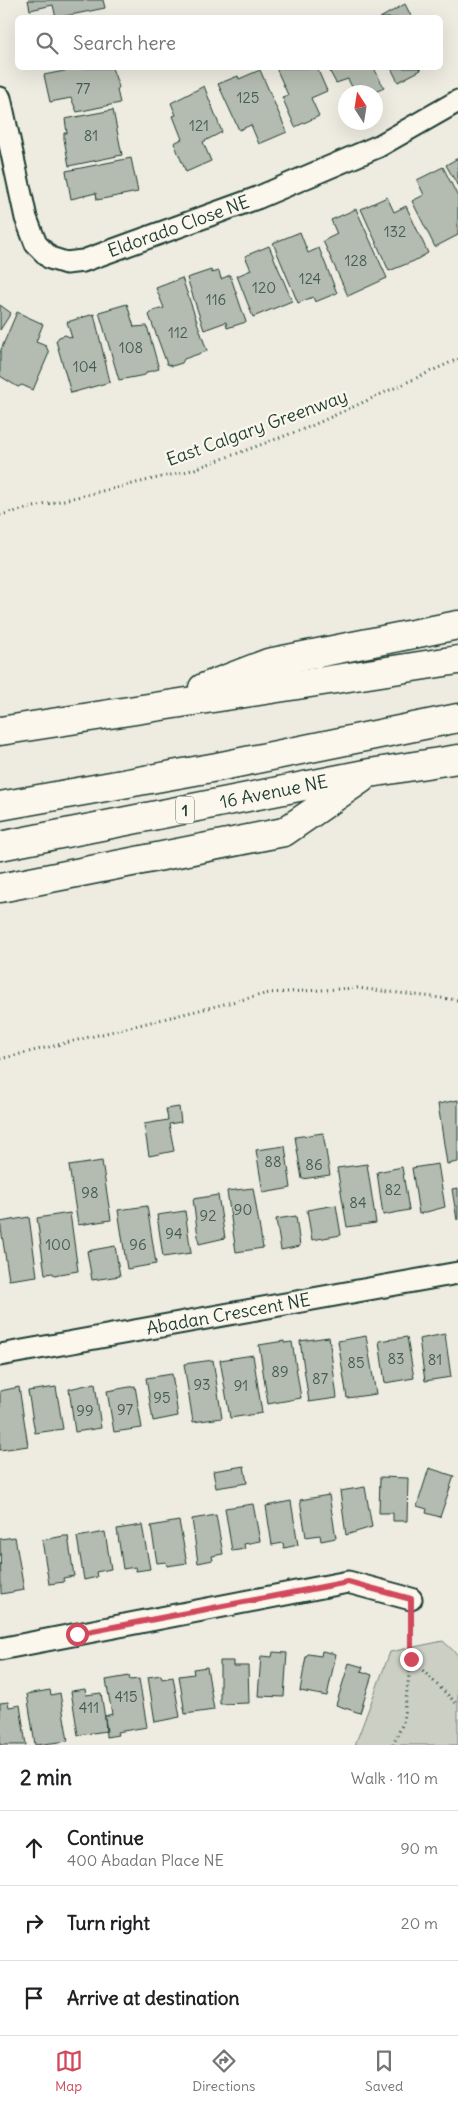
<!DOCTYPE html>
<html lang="en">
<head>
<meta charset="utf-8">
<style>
	:root { --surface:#fff; --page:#f6f6f6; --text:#202124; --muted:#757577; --line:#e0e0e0; --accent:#d1495b }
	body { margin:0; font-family:Delius,sans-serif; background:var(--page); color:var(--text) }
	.compass { position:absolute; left:338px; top:85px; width:45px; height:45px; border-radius:50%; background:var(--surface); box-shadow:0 5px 20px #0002; rotate:348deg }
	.stop { position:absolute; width:15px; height:15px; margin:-11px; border:4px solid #d1495b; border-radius:50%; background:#fff }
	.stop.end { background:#d1495b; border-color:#fff; box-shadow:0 1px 5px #0008 }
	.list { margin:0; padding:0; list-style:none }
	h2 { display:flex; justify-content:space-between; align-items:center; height:65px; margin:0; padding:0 20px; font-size:21px }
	h2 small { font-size:16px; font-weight:400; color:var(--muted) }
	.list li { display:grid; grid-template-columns:32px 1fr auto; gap:15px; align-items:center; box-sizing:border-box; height:75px; padding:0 20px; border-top:1px solid var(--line) }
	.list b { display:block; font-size:19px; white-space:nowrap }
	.list p { margin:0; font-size:16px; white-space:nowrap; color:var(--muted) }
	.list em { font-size:16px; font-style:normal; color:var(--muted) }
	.icon { flex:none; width:28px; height:28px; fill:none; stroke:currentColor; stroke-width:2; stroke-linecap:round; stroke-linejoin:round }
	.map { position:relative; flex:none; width:458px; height:1745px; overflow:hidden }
	.search { position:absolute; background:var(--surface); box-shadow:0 5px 20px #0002; left:15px; right:15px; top:15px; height:55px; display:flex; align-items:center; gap:12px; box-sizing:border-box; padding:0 18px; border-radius:8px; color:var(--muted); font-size:19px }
	.sheet { height:290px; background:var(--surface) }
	nav { display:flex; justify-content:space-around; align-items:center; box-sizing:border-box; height:70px; border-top:1px solid var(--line); background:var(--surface); font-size:14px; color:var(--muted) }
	nav a { display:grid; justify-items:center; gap:2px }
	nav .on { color:var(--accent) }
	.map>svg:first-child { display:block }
</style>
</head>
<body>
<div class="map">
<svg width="458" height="1745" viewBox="0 0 458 1745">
	<rect width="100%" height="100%" fill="#eeece1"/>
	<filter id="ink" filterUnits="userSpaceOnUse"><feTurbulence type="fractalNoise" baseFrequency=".02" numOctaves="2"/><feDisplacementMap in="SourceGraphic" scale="10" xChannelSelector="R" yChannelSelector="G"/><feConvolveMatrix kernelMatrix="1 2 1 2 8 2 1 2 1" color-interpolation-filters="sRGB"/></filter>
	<g filter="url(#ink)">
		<path fill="#cbcfc4" stroke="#75867c" d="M443 1641 458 1655V1745H355L390 1652Z"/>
		<path fill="#b4bbb0" stroke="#1f3d34" d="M28 0H103L105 8 56 18 53 5 30 10Z
			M405 4 412 18H380Z
			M79 68H112L119 87 117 90 120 103 77 112 71 98 50 102 44 75Z
			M276 68H317L327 91 311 98 319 116 295 127 282 97 288 95Z
			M328 68H374L384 88 375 92H351L354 91 348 79 336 83Z
			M391 68H419L421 70 398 82Z
			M260 70 287 132 259 144 251 125 239 130 218 84 238 76 239 79Z
			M204 86 222 132 203 142 211 161 186 172 174 143 182 139 173 116 176 115 171 103Z
			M113 110 122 155 69 166 64 139V133H67L65 119Z
			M131 158 138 192 97 200 96 193 71 199 66 171Z
			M458 158V186L446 165Z
			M443 167 458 197V235L435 247 412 201 424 195 417 180Z
			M387 197 394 212 406 206 428 253 414 261 389 271 361 209Z
			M356 209 387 278 348 296 323 241 337 234 331 220Z
			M300 232 308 253 319 248 337 293 315 302 313 297 298 303 273 243Z
			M269 246 292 301 253 317 237 276 251 270 245 256Z
			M211 270 212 273 219 271 221 279 230 275 246 322 227 328 226 322 204 330 187 278Z
			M182 278 207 351 184 359 182 363 172 366 167 364 149 315 153 311 164 308 156 288Z
			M127 304 134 327 147 326 159 369 147 372 145 375 119 380 99 312Z
			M0 305 11 313 0 330Z
			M17 312 43 324 36 342 46 346 49 353 33 390 22 385 18 387 0 376V352Z
			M94 314 110 382 71 393 56 341 59 337 65 335 72 338 67 322Z
			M458 1100V1162L447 1164 438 1104Z
			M179 1107 181 1122 169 1124 174 1151 149 1156 144 1124 168 1120 166 1109Z
			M323 1133 330 1175 302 1179 295 1137Z
			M285 1146 291 1188 263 1193 256 1150Z
			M102 1161 111 1220 78 1225 69 1166Z
			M367 1164 376 1223 347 1227 337 1168Z
			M438 1164 445 1207 419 1214 412 1168Z
			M402 1167 409 1210 383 1215 377 1172Z
			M253 1188 263 1248 236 1252 227 1191Z
			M458 1188V1219L457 1220 452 1189Z
			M218 1195 225 1238 199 1244 193 1199Z
			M336 1205 341 1235 312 1240 307 1210Z
			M147 1206 156 1264 127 1269 118 1210Z
			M185 1211 191 1253 163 1257 157 1215Z
			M70 1213 78 1271 54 1275 53 1273 45 1274 37 1218Z
			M296 1216 300 1246 281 1250 276 1219Z
			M29 1217 37 1276 9 1280 0 1222Z
			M115 1246 120 1276 92 1280 87 1251Z
			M445 1334 451 1377 425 1381 419 1339Z
			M366 1336 376 1394 347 1398 338 1341Z
			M329 1337 337 1398 309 1402 300 1341Z
			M407 1337 414 1378 385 1383 379 1341Z
			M284 1341V1343L292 1342 301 1398 268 1404 259 1345Z
			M253 1355 262 1413 230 1418 220 1360Z
			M213 1360 222 1418 193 1422 184 1364Z
			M172 1374 178 1416 153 1421 146 1378Z
			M95 1383 101 1428 75 1432 69 1389Z
			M135 1386 142 1428 114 1432 107 1391Z
			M19 1387 28 1446 0 1450V1391Z
			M56 1387 63 1429 35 1433 28 1391Z
			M244 1466 247 1483 216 1488 213 1471Z
			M429 1468 454 1476 440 1517 426 1513 427 1509 417 1506Z
			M380 1477 408 1478 407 1521H393V1513H379Z
			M365 1487 372 1527 346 1535 340 1491Z
			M329 1495 336 1538 321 1541 320 1535 306 1537 300 1500Z
			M291 1501 298 1545 284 1548 283 1543 272 1545 266 1506Z
			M253 1504 260 1541 244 1544 245 1549 232 1551 225 1508Z
			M216 1515 223 1554 212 1556 213 1560 198 1563 192 1519Z
			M179 1521 187 1563 167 1566 166 1562 157 1563 151 1526Z
			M142 1525 150 1569 136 1571 135 1567 123 1569 117 1529Z
			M105 1532 111 1569 96 1572 97 1577 84 1580 77 1537Z
			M64 1536H68L74 1576 63 1578 64 1582 49 1584 42 1540Z
			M15 1537 24 1590 1 1594 0 1539Z
			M322 1651 336 1654 327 1696 300 1691 306 1656 308 1654 321 1656Z
			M273 1652 287 1653 284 1697 258 1696 261 1656 272 1657Z
			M220 1661H233V1666H248L249 1703 220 1704Z
			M349 1663 363 1667 361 1671 372 1675 360 1713 336 1705Z
			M207 1667 214 1710 185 1714 179 1676 194 1674 193 1669Z
			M161 1675 162 1679 173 1677 180 1717 155 1722 148 1677Z
			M129 1676 130 1680 139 1679 147 1727 117 1732 118 1735 106 1737 105 1716 112 1714 106 1680Z
			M85 1689 86 1695 101 1693 107 1731 78 1735 71 1691Z
			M50 1690 51 1695 60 1693 68 1741 35 1745 27 1694Z
			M8 1702 9 1707 20 1705 26 1745H0V1703Z"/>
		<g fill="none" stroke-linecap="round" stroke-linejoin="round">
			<defs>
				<g id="street">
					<path id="s1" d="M0 98 26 218 36 244 50 258 66 263 83 261 257 198 379 146 458 101"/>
					<path id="s2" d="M0 1355 458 1273"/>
					<path d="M0 1649 348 1582 411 1599"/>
				</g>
				<g id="highway">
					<path d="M203 688 268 663 458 625"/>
					<path d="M0 731 458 660"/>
					<path d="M0 806 217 767 458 718"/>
					<path id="s3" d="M0 846 370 773 458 759"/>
					<path d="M0 888 284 832 361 779"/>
				</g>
			</defs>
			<use href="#street" stroke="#1f3d34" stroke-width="25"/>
			<use href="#highway" stroke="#1f3d34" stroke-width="31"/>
			<path stroke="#1f3d34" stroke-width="3" stroke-dasharray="1 4" stroke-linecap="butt" d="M0 515 192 470 309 427 458 359
				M0 1059 269 993 357 988 458 1000
				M411 1659 412 1622
				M393 1745 403 1723 411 1659 458 1705"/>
			<use href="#street" stroke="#fbf7ec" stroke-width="21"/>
			<use href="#highway" stroke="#fbf7ec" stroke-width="28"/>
		</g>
	</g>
	<g fill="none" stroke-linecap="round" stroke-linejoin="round" filter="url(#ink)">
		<path stroke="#d1495b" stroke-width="6" d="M77 1634 348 1582 411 1599V1659"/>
	</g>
	<g text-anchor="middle" stroke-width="4.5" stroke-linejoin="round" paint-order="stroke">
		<g font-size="15" fill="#445c53">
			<text x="83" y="94">77</text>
			<text x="248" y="103">125</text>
			<text x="199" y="131">121</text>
			<text x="91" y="141">81</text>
			<text x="395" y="237">132</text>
			<text x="356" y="266">128</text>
			<text x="310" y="284">124</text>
			<text x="264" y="293">120</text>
			<text x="216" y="305">116</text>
			<text x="178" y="338">112</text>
			<text x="131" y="353">108</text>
			<text x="85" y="372">104</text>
			<text x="273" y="1167">88</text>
			<text x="314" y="1170">86</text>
			<text x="393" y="1195">82</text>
			<text x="90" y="1198">98</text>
			<text x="358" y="1208">84</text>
			<text x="243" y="1215">90</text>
			<text x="208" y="1221">92</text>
			<text x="174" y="1239">94</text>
			<text x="58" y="1250">100</text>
			<text x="138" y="1250">96</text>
			<text x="396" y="1364">83</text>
			<text x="435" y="1365">81</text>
			<text x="356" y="1368">85</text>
			<text x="280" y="1377">89</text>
			<text x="320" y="1384">87</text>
			<text x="202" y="1390">93</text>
			<text x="241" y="1391">91</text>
			<text x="162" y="1403">95</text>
			<text x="125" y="1415">97</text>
			<text x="85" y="1416">99</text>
			<text x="126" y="1702">415</text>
			<text x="89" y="1713">411</text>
		</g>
		<rect fill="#fbf7ec" stroke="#61756b" stroke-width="1" x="176" y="796.5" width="18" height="27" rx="4"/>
		<g font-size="16" font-weight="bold" fill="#1f3d34">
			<text x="185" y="816">1</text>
		</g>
		<g font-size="18" fill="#1f3d34" stroke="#fbf7ec">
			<text dy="6" stroke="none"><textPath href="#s1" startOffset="306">Eldorado Close NE</textPath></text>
			<text transform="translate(257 428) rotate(-20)" y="6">East Calgary Greenway</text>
			<text dy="6" stroke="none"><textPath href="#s3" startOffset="279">16 Avenue NE</textPath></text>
			<text dy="6" stroke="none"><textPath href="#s2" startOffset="232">Abadan Crescent NE</textPath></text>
		</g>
	</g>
</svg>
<svg class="compass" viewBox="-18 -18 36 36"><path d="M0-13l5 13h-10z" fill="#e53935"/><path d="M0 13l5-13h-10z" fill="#757577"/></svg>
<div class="stop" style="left:77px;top:1634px"></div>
<div class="stop end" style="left:411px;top:1659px"></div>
<div class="search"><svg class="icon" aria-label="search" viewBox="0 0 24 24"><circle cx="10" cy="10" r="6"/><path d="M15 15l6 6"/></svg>Search here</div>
</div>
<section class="sheet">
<h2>2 min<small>Walk · 110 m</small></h2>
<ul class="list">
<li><svg class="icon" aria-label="ahead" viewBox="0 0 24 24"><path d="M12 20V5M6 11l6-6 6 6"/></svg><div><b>Continue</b><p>400 Abadan Place NE</p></div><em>90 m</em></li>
<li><svg class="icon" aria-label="right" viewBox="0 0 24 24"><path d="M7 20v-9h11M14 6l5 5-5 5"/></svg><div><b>Turn right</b></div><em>20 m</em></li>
<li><svg class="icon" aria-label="arrive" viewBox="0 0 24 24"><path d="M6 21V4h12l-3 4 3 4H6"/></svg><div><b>Arrive at destination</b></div></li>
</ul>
</section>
<nav>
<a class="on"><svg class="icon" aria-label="map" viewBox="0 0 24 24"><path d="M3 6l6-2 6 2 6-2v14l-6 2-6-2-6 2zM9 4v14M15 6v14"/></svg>Map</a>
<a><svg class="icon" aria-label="directions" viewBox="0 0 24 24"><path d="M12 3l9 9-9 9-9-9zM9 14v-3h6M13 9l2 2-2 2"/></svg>Directions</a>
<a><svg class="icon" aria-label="saved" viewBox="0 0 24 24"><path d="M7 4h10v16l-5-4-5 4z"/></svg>Saved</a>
</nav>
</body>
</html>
